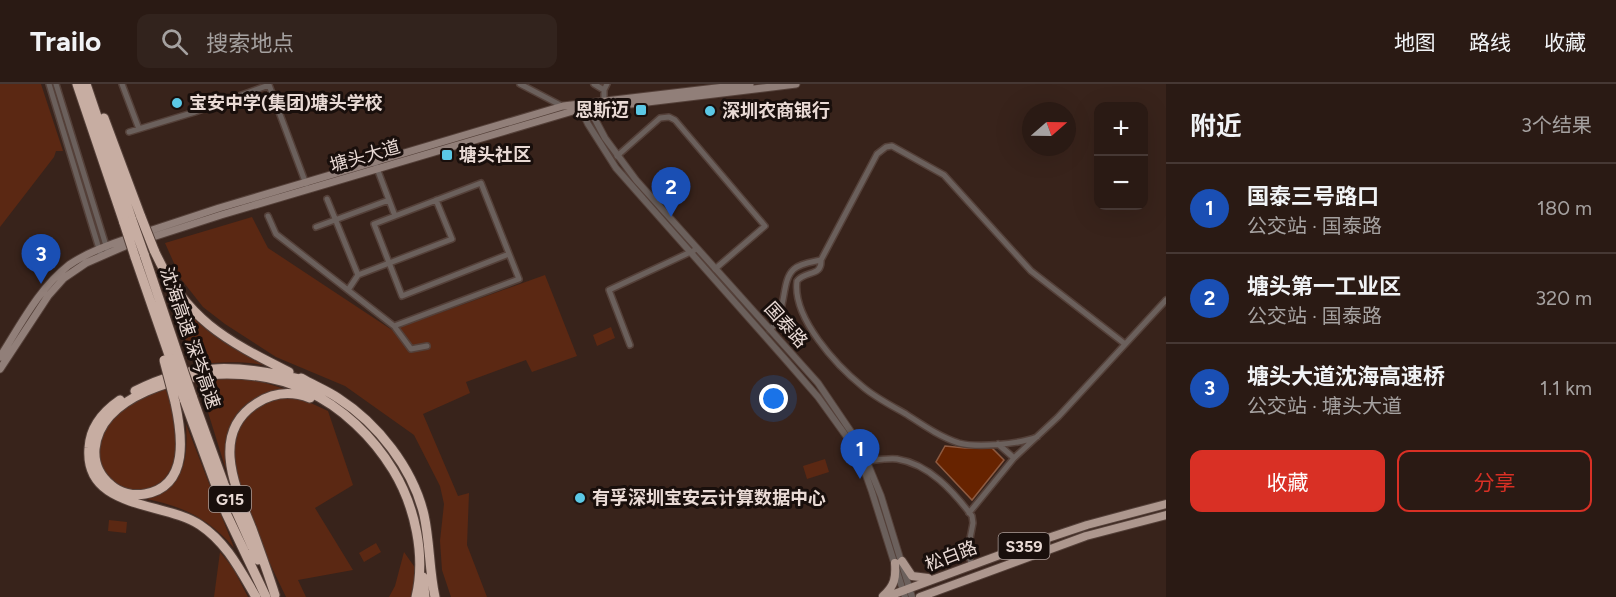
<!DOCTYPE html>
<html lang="zh">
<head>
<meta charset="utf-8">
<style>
	:root { --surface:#2a1a14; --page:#32231d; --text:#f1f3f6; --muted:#a5a1a0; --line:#463834; --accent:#d93025 }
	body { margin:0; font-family:Figtree,"Noto Sans SC",sans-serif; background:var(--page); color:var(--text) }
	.controls { position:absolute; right:18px; top:18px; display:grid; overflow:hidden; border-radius:12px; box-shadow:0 6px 24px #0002 }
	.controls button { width:54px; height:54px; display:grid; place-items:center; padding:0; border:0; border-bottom:2px solid var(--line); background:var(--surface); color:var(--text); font:30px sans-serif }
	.compass { position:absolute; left:1022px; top:18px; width:54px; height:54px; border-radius:50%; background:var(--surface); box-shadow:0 6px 24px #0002; rotate:70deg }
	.you { position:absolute; left:774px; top:315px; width:21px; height:21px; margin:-15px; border:4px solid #fff; border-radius:50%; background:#1a73e8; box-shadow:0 0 0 9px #1a73e833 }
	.badge { display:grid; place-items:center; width:39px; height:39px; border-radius:50%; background:var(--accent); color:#fff; font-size:20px; font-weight:700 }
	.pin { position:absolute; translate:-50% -50px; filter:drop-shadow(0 2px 3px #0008) }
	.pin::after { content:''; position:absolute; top:32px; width:21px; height:18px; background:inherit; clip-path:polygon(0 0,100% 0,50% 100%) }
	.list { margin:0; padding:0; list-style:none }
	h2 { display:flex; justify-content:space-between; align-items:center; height:78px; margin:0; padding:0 24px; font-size:26px }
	h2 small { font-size:20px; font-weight:400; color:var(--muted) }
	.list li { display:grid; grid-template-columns:39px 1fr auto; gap:18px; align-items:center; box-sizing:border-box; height:90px; padding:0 24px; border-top:2px solid var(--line) }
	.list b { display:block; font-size:22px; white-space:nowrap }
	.list p { margin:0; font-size:20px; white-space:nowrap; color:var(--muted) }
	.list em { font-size:20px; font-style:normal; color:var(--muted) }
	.actions { display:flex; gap:12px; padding:18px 24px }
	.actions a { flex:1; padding:14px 0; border:2px solid var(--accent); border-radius:12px; text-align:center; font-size:21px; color:var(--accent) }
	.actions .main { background:var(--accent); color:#fff }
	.icon { flex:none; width:33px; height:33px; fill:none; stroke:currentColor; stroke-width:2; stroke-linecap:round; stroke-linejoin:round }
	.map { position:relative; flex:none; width:1166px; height:513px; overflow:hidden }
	header { display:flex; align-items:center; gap:36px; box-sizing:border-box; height:84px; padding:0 30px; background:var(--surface); border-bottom:2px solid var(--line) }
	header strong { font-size:28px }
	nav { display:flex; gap:33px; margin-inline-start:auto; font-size:21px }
	.search { width:420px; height:54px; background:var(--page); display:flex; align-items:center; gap:15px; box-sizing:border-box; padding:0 21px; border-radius:12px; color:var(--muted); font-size:22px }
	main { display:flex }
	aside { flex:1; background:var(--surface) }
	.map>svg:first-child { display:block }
</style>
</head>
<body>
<header>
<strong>Trailo</strong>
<div class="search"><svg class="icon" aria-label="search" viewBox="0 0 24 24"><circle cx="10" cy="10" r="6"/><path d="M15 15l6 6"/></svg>搜索地点</div>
<nav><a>地图</a><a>路线</a><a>收藏</a></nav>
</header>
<main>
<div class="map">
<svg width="1166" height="513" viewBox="0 0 1166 513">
	<rect width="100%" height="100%" fill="#38231b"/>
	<path fill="#5b2813" d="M0 0H41L63 67H56L54 73 0 143Z
		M252 133 268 164 392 246 545 191 577 272 532 288 526 276 466 298 470 309 423 330 458 412 469 409 467 461 487 513H451L442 486 440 457 444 420 440 402 414 351 345 302 276 273 225 240 203 223 181 195 165 159Z
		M159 190C172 207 185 226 201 241 219 258 243 269 264 281 240 277 217 278 194 281Z
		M611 243 615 254 597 262 593 251Z
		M224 294 256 296 288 306C238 310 222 339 226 386L198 296Z
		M165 304C171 319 178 336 178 353 178 381 163 411 131 406 119 405 112 397 105 388 101 383 99 374 99 367 100 332 138 316 165 304Z
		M283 314H300L328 327 353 401 315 424 353 486 298 496 306 513H286C269 478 230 399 234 361 237 336 259 318 283 314Z
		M186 340 234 464C208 433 180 421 141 414 150 410 164 406 172 399 188 386 187 359 186 340Z
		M825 375 829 388 807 395 803 382Z
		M109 436 127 438 126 449 108 447Z
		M376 459 381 468 364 478 359 469Z
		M220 468 233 484 248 513H214Z
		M404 468 416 485 412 513H389L395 502Z"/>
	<path fill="#672300" stroke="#8e5a40" stroke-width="1.5" d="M945 362 965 364H992L1004 376 972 416 936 378Z"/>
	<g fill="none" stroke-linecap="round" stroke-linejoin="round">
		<defs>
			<path id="minor" d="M49 0 100 168
				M56 0 108 168
				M122 0 139 45
				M520 0 564 23
				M594 0 604 6
				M604 19V6L607 0
				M129 48 195 28 269 1 306 100
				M617 72 660 34 669 33 675 36 765 142 715 185
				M375 79 395 132
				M327 115 358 191
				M268 132 276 150 394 242 411 265 427 262
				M316 143 389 116
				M821 176C822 193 806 186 797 197 792 234 837 282 863 303 876 314 892 322 906 330 923 341 940 353 959 359 978 364 1019 360 1037 353
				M348 206 358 191 452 155 436 116
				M394 242 519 195 481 99 374 140 402 212 509 170
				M770 246C788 228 780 197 794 185 801 179 813 178 821 176L877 70 886 63 892 62 944 91 1031 187 1125 260
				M630 261 609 206 697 165
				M998 360 1014 374
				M868 377C877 376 888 374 897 375 929 380 953 407 972 432L973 439 968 465 971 480
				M969 429 1014 374 1058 333 1166 216"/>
			<path id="tertiary" d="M588 22 605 54 636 96 818 299 860 361 881 412 912 513
				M580 23 588 40 616 84 785 275 818 313 849 356 861 377 872 408 905 513"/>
			<path id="secondary" d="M143 149 219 124 563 22 750 0
				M0 273C20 242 39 204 69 181 88 168 111 160 132 153
				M0 285 48 212 64 194 86 179 125 162 221 131 573 27 796 0"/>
			<path id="primary" d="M902 477 912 492 928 494
				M883 512C895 502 896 493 895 479
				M886 513 1027 461 1087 441 1166 420
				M920 513 1086 452 1166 431"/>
			<path id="motorway" d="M77 0 124 139
				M86 0 132 136
				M104 34 141 133
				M154 166C185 235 225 256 289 288
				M144 170 178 271
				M135 173 170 274
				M301 294C313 301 326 306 338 314 377 339 413 384 424 431 430 458 429 486 435 513
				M135 307C193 277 243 281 304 296
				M192 312 224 400 258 476
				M184 315 226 429 266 513
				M120 316C104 327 90 343 89 364 84 426 164 417 200 441 227 459 240 486 256 513
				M175 318C182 350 190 402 145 410 133 412 120 409 111 401 100 392 94 379 95 365 100 311 183 290 227 290 254 290 283 295 307 307 342 323 373 353 393 386 415 422 426 472 416 513
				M423 493 425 513
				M275 511C268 489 260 467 252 445 236 405 209 349 257 319 274 308 292 307 310 314"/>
		</defs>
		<use href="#minor" stroke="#544039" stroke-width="8"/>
		<use href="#tertiary" stroke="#544039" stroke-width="8"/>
		<use href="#secondary" stroke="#544039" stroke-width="9"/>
		<use href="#primary" stroke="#544039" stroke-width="10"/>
		<use href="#motorway" stroke="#544039" stroke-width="11"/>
		<use href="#minor" stroke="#6b605c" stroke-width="5"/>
		<use href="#tertiary" stroke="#6b605c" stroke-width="6"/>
		<use href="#secondary" stroke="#917f79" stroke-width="7"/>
		<use href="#primary" stroke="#ad978e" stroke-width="8"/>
		<use href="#motorway" stroke="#c7ada2" stroke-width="9"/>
		<defs>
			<path id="motorway-bridge" d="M141 133 154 166
				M132 136 144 170
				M124 139 135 173
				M178 271 192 312
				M170 274 184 315
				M164 276 175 318"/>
		</defs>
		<use href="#motorway-bridge" stroke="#544039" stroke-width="11" stroke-linecap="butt"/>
		<use href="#motorway-bridge" stroke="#c7ada2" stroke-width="9"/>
	</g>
	<g fill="#5bc8e6" stroke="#190f0c" stroke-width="2">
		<circle cx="177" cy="19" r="6"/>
		<rect x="635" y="20" width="12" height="12" rx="3"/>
		<circle cx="710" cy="27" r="6"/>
		<rect x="441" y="65" width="12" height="12" rx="3"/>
		<circle cx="580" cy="414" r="6"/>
	</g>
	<g text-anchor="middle" stroke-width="6" stroke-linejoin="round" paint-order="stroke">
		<g fill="#190f0c" stroke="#ab9d99" stroke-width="1.5">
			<rect x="209" y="402" width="42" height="26" rx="4.5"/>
			<rect x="998.5" y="449" width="51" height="26" rx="4.5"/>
		</g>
		<g font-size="16" font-weight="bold" fill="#e9dad5">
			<text x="230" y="421">G15</text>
			<text x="1024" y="468">S359</text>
		</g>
		<g font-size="18" font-weight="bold" fill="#e9dad5" stroke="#190f0c" text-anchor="start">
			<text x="189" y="25">宝安中学(集团)塘头学校</text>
			<text x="629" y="32" text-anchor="end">恩斯迈</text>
			<text x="722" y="33">深圳农商银行</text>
			<text x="459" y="77">塘头社区</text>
			<text x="592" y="420">有孚深圳宝安云计算数据中心</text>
		</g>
		<g font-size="18" fill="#e9dad5" stroke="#190f0c">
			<text transform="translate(365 72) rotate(-16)" y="6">塘头大道</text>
			<text transform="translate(786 241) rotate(48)" y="6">国泰路</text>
			<text transform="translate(190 254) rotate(71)" y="6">沈海高速 深岑高速</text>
			<text transform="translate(951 472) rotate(-21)" y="6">松白路</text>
		</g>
	</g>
</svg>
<div class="controls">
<button>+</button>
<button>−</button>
</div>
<svg class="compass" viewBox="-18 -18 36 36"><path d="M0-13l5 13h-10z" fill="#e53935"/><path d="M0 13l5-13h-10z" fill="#a5a1a0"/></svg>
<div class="you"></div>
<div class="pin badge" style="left:860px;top:395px;background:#1a4fb4">1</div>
<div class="pin badge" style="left:671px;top:133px;background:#1a4fb4">2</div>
<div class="pin badge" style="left:41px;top:200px;background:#1a4fb4">3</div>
</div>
<aside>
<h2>附近<small>3个结果</small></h2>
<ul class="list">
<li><span class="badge" style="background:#1a4fb4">1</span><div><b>国泰三号路口</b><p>公交站 · 国泰路</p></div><em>180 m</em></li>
<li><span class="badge" style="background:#1a4fb4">2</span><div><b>塘头第一工业区</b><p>公交站 · 国泰路</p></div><em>320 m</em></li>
<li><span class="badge" style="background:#1a4fb4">3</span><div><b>塘头大道沈海高速桥</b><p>公交站 · 塘头大道</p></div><em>1.1 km</em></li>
</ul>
<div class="actions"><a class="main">收藏</a><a>分享</a></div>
</aside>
</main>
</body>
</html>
